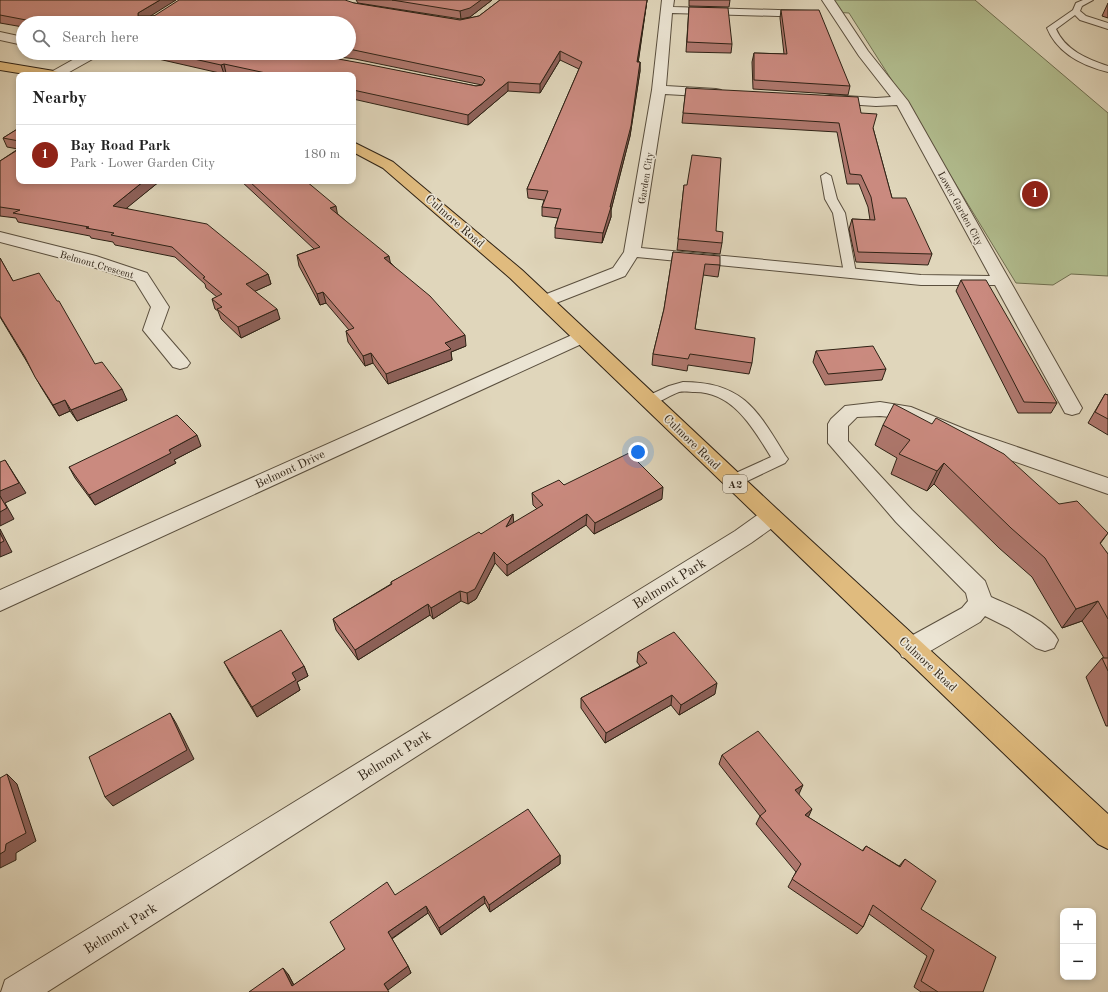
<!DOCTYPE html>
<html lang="en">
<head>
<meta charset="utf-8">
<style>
	:root { --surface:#fff; --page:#f6f6f6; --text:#222; --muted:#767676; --line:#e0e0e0; --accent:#8f2418 }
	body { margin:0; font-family:"Old Standard TT",serif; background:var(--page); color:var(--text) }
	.controls { position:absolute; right:12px; bottom:12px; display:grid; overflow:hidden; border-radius:8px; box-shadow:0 2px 6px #0003 }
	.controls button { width:36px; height:36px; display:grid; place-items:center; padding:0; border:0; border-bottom:1px solid var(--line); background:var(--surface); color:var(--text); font:20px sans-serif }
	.you { position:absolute; left:638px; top:452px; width:14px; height:14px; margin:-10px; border:3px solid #fff; border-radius:50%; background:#1a73e8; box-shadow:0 0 0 6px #1a73e833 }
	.badge { display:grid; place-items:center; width:26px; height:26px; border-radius:50%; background:var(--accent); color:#fff; font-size:13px; font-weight:700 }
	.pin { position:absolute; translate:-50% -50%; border:2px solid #fff; box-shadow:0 1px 4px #0006 }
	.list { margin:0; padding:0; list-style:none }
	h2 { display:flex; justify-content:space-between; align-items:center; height:52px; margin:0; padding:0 16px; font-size:17px }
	h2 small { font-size:13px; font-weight:400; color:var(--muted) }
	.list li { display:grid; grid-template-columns:26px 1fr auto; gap:12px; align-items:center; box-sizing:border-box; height:60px; padding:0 16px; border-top:1px solid var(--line) }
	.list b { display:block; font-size:15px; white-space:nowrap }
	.list p { margin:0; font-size:13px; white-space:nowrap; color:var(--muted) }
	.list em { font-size:13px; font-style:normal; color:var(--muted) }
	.icon { flex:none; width:22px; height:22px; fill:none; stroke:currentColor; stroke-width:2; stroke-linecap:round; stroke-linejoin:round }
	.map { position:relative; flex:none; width:1108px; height:992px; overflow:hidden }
	.search { position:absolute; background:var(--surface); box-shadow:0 2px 6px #0003; left:16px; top:16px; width:340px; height:44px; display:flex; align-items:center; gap:10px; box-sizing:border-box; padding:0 14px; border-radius:22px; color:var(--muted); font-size:15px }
	.panel { position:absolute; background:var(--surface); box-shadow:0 2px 6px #0003; left:16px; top:72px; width:340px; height:112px; border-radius:8px }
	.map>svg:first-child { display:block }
</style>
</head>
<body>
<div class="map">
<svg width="1108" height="992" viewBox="0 0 1108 992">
	<rect width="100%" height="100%" fill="#e0d6bb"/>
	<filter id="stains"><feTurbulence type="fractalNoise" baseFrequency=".005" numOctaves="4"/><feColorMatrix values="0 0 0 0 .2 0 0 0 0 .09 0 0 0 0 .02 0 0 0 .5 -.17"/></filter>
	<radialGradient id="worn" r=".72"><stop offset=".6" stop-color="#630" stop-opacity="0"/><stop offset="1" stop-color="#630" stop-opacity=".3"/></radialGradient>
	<path fill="#b2be90" stroke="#707052" d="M828 0H975L1108 113V276L1071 274 1053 285 1016 283 905 101 849 13 832 12Z"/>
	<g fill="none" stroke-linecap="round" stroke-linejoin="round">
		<defs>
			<path id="service" d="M1083 0H1093L1082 6 1080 11 1086 16 1108 23V29L1080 20 1075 15 1056 29C1065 50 1087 59 1108 66V72C1083 66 1057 53 1047 28L1073 10 1076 3Z
				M826 173 831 176 837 199 845 213 856 273 854 276H846L844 273 833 213 825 199 821 176Z
				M683 382C742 382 757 409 785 455L788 459 785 463 739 485 733 487 727 485 725 481 727 477 771 457C753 428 733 392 695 392 690 392 684 391 679 392 668 396 659 403 648 406L643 404 641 401 643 398 669 386Z"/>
			<path id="minor" d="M662 0H674L673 7 811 11 815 12 817 14 815 16 811 17 672 13 666 86 716 89 721 90 723 93 721 96 716 97 665 94 641 248 921 275 990 276 897 105 876 106 830 103 825 102 823 99 825 96 830 95 876 98 891 97 859 56 822 0H834L868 51 908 101 1082 408 1079 413 1072 415 1065 413 995 285H921L637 257 625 276 551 305 545 306 539 305 536 301 539 297 613 268 624 252 652 90Z
				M0 32 23 37V45L0 40Z
				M85 53H100L98 56 64 75H49L51 72Z
				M0 232 96 256 147 273 169 307 161 329 187 359 190 363 187 367 180 369 173 367 143 330 151 307 135 281 84 264 0 242Z
				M581 331 588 333 590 337 588 341 0 611V590Z
				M880 402 911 407 967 430 1108 478V494L953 440 901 418 880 416 857 417 848 426V441L912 510 985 581 991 597C1011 606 1048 620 1058 640L1054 648 1045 651 1036 648 1009 628 985 616 980 622 920 657 911 660 902 657 898 649 902 641 962 608 968 601 966 593 896 522 828 443V424L831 419 845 406Z
				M771 508 779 511 782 517 779 523 751 543 47 992H1L5 980 735 531 763 511Z"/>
			<path id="trunk" d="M0 62 54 71 58 72 60 75H31L0 70Z
				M353 142 393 162 522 270 779 511 1108 814V849L1098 844 510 278 383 168 353 152Z"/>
		</defs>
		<use href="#service" stroke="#5a4f3e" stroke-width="2"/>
		<use href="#minor" stroke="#5a4f3e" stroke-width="2"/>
		<use href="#trunk" stroke="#2e2215" stroke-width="2"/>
		<use href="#service" fill="#ebe4d3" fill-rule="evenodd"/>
		<use href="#minor" fill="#ebe4d3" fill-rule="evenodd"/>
		<use href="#trunk" fill="#e0bb7e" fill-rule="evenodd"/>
	</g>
	<path fill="#ae776d" stroke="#2e2215" d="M0 0 151 16 354 3 460 20 479 16 500 0H647L638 62H640V71L630 136 611 210V217L602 243 555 238V228L558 218 542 216V207L544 200 528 198 527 189 579 69 560 60 540 93 508 91 468 125 353 99V75H237L226 73 224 74 132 53H305L476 86 482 85 355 59 311 53H349V23H23V27L0 23Z
		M356 0H492L470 17 461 19 358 3Z
		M689 0H730L729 7 689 6Z
		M1108 3V18L1102 16Z
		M689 7 732 44 731 53 686 52Z
		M781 10 850 86 848 95 753 89 752 62 754 53 784 54 780 18Z
		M686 88 861 113 873 128 892 198 932 254 928 265 856 262 849 229 852 219 870 220 868 207 859 184H847L837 132 682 123Z
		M19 128V181H160L126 208 268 274 271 284 255 291 280 319 241 338 221 319 218 311 215 309 212 299 217 297 206 288 205 284 175 257 115 245 113 242 91 238 90 236 18 222 16 218 0 216V161L18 149 7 147 3 138Z
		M241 181H306L338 214 391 263 466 346 451 352 452 360 388 384 373 363 365 366 348 342 346 331 349 330 326 303 320 305 299 266 297 255 314 249Z
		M684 185 716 231 722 243 720 254 677 250Z
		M673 252 720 265 718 277 703 275 695 329 752 363 749 374 688 365 687 371 652 365 653 354 664 309Z
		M0 258 13 281 95 364 127 400 77 421 70 411 59 416 41 387 27 362 0 317Z
		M961 280 1057 403 1051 413H1018L956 291Z
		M816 351 886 369 882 380 825 385 813 362Z
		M1105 394 1108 395V435L1088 423Z
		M883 425 1059 504 1108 533 1100 544 1108 554V726H1106L1086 677 1102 658H1104L1082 621 1062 628 1032 577 999 548 934 484 927 491 891 474 897 458 875 445Z
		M201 446 174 460 176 463 95 505 75 478 69 467Z
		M564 485 662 499 594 534 586 525 507 576 495 563 476 599 468 604 461 601 433 619 430 615 358 660 336 630 333 619 391 584V582L481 534 514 523 537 509 533 505 532 493Z
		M638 652 715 694 679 715 671 705 605 743 581 708V698L640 666 637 662Z
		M224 662 304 666 308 676 297 682 300 690 257 717 230 673Z
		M722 755 799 794 808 817 862 851 866 846 899 866 905 859 921 909 983 992H921L914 987 927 956 869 914 863 927 857 934 788 887 796 872 756 824 760 816 719 764Z
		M560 855V864L490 912 485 903 441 935 428 913 392 939 408 966 411 973 249 992 288 974 294 985 345 949 395 895Z"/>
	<path fill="#8d6159" stroke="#2e2215" d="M160 0H176L141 22 138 16V13Z
		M481 0H492L470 17 461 19 460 11Z
		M647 0 637 71V62Z
		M560 51V60L540 93V84Z
		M640 62V71L630 136 611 210V217L602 243 603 233 610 207Z
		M224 64 226 73 224 74 221 65Z
		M508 82V91L468 125V115Z
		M144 181H160L117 216 113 206Z
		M336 206 338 217 330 208Z
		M389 256 391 266 384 258Z
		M268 274 271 284 249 294 246 284Z
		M323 292 326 303 320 305 317 294Z
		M277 309 280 319 241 338 238 327Z
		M465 335 466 346 451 352 452 360 388 384 386 374 445 343Z
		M371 353 373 363 365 366 363 356Z
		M122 389 127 400 77 421 71 410Z
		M65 400 70 411 59 416 53 405Z
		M197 435 201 446 174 460 176 463 95 505 89 495 169 450Z
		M5 460 26 493 5 503 14 519 0 526V491Z
		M944 463 934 484 927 491 937 471Z
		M663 487 662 499 594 534 595 523Z
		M513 514 514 525 506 527Z
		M587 514 586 525 507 576V565Z
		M0 529 12 552 0 557Z
		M494 552 495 563 476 599 468 604 467 593Z
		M460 591 461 601 433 619 431 608Z
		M1098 601 1082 621 1062 628 1076 609Z
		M428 604 430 615 358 660 355 650Z
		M304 666 308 676 297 682 300 690 257 717 252 707 292 673Z
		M717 683 715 694 679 715 681 705Z
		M672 695 671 705 605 743 606 733Z
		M170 713 176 723 194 759 113 806 105 797Z
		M7 774 17 784 36 841 16 853V860L0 868V854Z
		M803 785 799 794 790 798 795 790Z
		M812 809 808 818 805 815Z
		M560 855V864L490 912 489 905Z
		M484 896 485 903 441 935 439 928Z
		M426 906 428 913 391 939 388 932Z
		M408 966 411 973 388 990 384 984Z
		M283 968 288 974 297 992 292 986Z"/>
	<path fill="#ca8a7f" stroke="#2e2215" d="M0 0H160L138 13V16H154L179 0H345L354 3 460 20 479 16 500 0H647L637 62H640L631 126 610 207H611L603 233 555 228 561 209 542 207 548 191 527 189 582 62 560 51 540 84 508 82 468 115 353 90V75H275L224 64 221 65 167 53H305L366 64 476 86 482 85 485 80 482 77 349 49V23H42L0 15Z
		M392 0H481L470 8 460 11Z
		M689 7 728 8 732 44 687 42Z
		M781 10H819L850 86 754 80V53L787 54Z
		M686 88 858 97 861 113 877 114 873 128 892 198H906L932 254 858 252 852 219 875 220 871 197 861 175 850 174 839 123 683 113Z
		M19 128V141L3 138Z
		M19 149V181H144L113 206 207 224 268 274 246 284 277 309 238 327 217 309 222 307 212 299 222 294 203 278 205 277 172 247 111 235 114 233 86 228 89 227 13 213 20 210 0 207V161Z
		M692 155 721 158 716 231 723 232 722 243 678 239 684 185H687Z
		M249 181H306L336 206 330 208 389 256 384 258 430 296 465 335 445 343 451 349 386 374 371 353 363 356 346 331 354 328 323 292 317 294 297 255 320 247Z
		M673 252 720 256V265L705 264 695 329 755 338 752 363 690 354 688 359 653 354 664 309Z
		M0 258 13 281 39 273 57 301H59L95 364 102 362 122 389 71 410 65 400 53 405 35 377 25 357 0 316Z
		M961 280H986L1057 403 1024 402Z
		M873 346 886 369 828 374 816 351Z
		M1105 394 1108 395V419L1095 412Z
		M894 404 932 424 936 418 1004 454 1059 504 1077 501 1108 533 1100 543 1108 554V619L1098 601 1076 609 1045 558 1011 528 944 463 937 471 899 454 910 440 883 425Z
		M177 415 197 435 169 450 171 453 89 495 69 467Z
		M629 453 663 487 595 523 587 514 507 565 494 552 475 589 467 593 460 591 431 608 428 604 355 650 333 619 392 584 391 582 479 532 481 534 513 514 506 527 543 505 532 493 559 480 564 485Z
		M5 460 19 483 0 491V462Z
		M0 496 7 508 0 512Z
		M0 533 4 541 0 543Z
		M281 630 304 666 292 673 296 680 252 707 224 662Z
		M674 632 717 683 681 705 672 695 606 733 581 698 647 663 638 652Z
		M1102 658H1108V671Z
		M170 713 187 750 105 797 89 757Z
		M758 731 803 785 795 790 812 809 805 815 863 851 866 846 900 867 905 859 936 881 921 909 996 957 983 992H938L921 981 934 950 873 905 863 927 792 879 801 864 760 816 766 811 722 755Z
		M7 774 26 833 6 844 5 851 0 854V778Z
		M528 809 560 855 489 905 484 896 439 928 426 906 388 932 408 966 384 984 389 992H249L283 968 292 986 345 949 330 922 387 882 395 895Z"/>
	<g text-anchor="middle" stroke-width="3.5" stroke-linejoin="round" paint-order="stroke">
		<g font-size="10" fill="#2e2215" stroke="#ebe4d3">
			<text transform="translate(645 178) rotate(-81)" y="4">Garden City</text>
			<text transform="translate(961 208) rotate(61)" y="4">Lower Garden City</text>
			<text transform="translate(97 264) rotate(16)" y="4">Belmont Crescent</text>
		</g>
		<rect fill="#ebe4d3" stroke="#675c4e" stroke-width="1" x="723" y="475" width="24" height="18" rx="3"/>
		<g font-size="11" font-weight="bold" fill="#2e2215">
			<text x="735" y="488">A2</text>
		</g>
		<g font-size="12" fill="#2e2215" stroke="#ebe4d3">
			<text transform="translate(455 221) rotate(41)" y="4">Culmore Road</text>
			<text transform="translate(692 442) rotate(44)" y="4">Culmore Road</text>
			<text transform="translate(290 469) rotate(-25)" y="4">Belmont Drive</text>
			<text transform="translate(928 664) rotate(43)" y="4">Culmore Road</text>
		</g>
		<g font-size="14" fill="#2e2215" stroke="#ebe4d3">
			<text transform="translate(669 583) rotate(-32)" y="5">Belmont Park</text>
			<text transform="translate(394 755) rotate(-32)" y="5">Belmont Park</text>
			<text transform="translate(120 928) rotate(-32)" y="5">Belmont Park</text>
		</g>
	</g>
	<rect width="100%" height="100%" filter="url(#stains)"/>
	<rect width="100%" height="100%" fill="url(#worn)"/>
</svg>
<div class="controls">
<button>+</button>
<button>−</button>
</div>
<div class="you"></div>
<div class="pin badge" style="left:1035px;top:194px">1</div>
<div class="search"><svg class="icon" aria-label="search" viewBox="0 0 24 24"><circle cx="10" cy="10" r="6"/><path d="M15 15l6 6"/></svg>Search here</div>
<section class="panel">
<h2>Nearby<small></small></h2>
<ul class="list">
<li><span class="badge">1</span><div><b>Bay Road Park</b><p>Park · Lower Garden City</p></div><em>180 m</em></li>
</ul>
</section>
</div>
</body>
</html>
